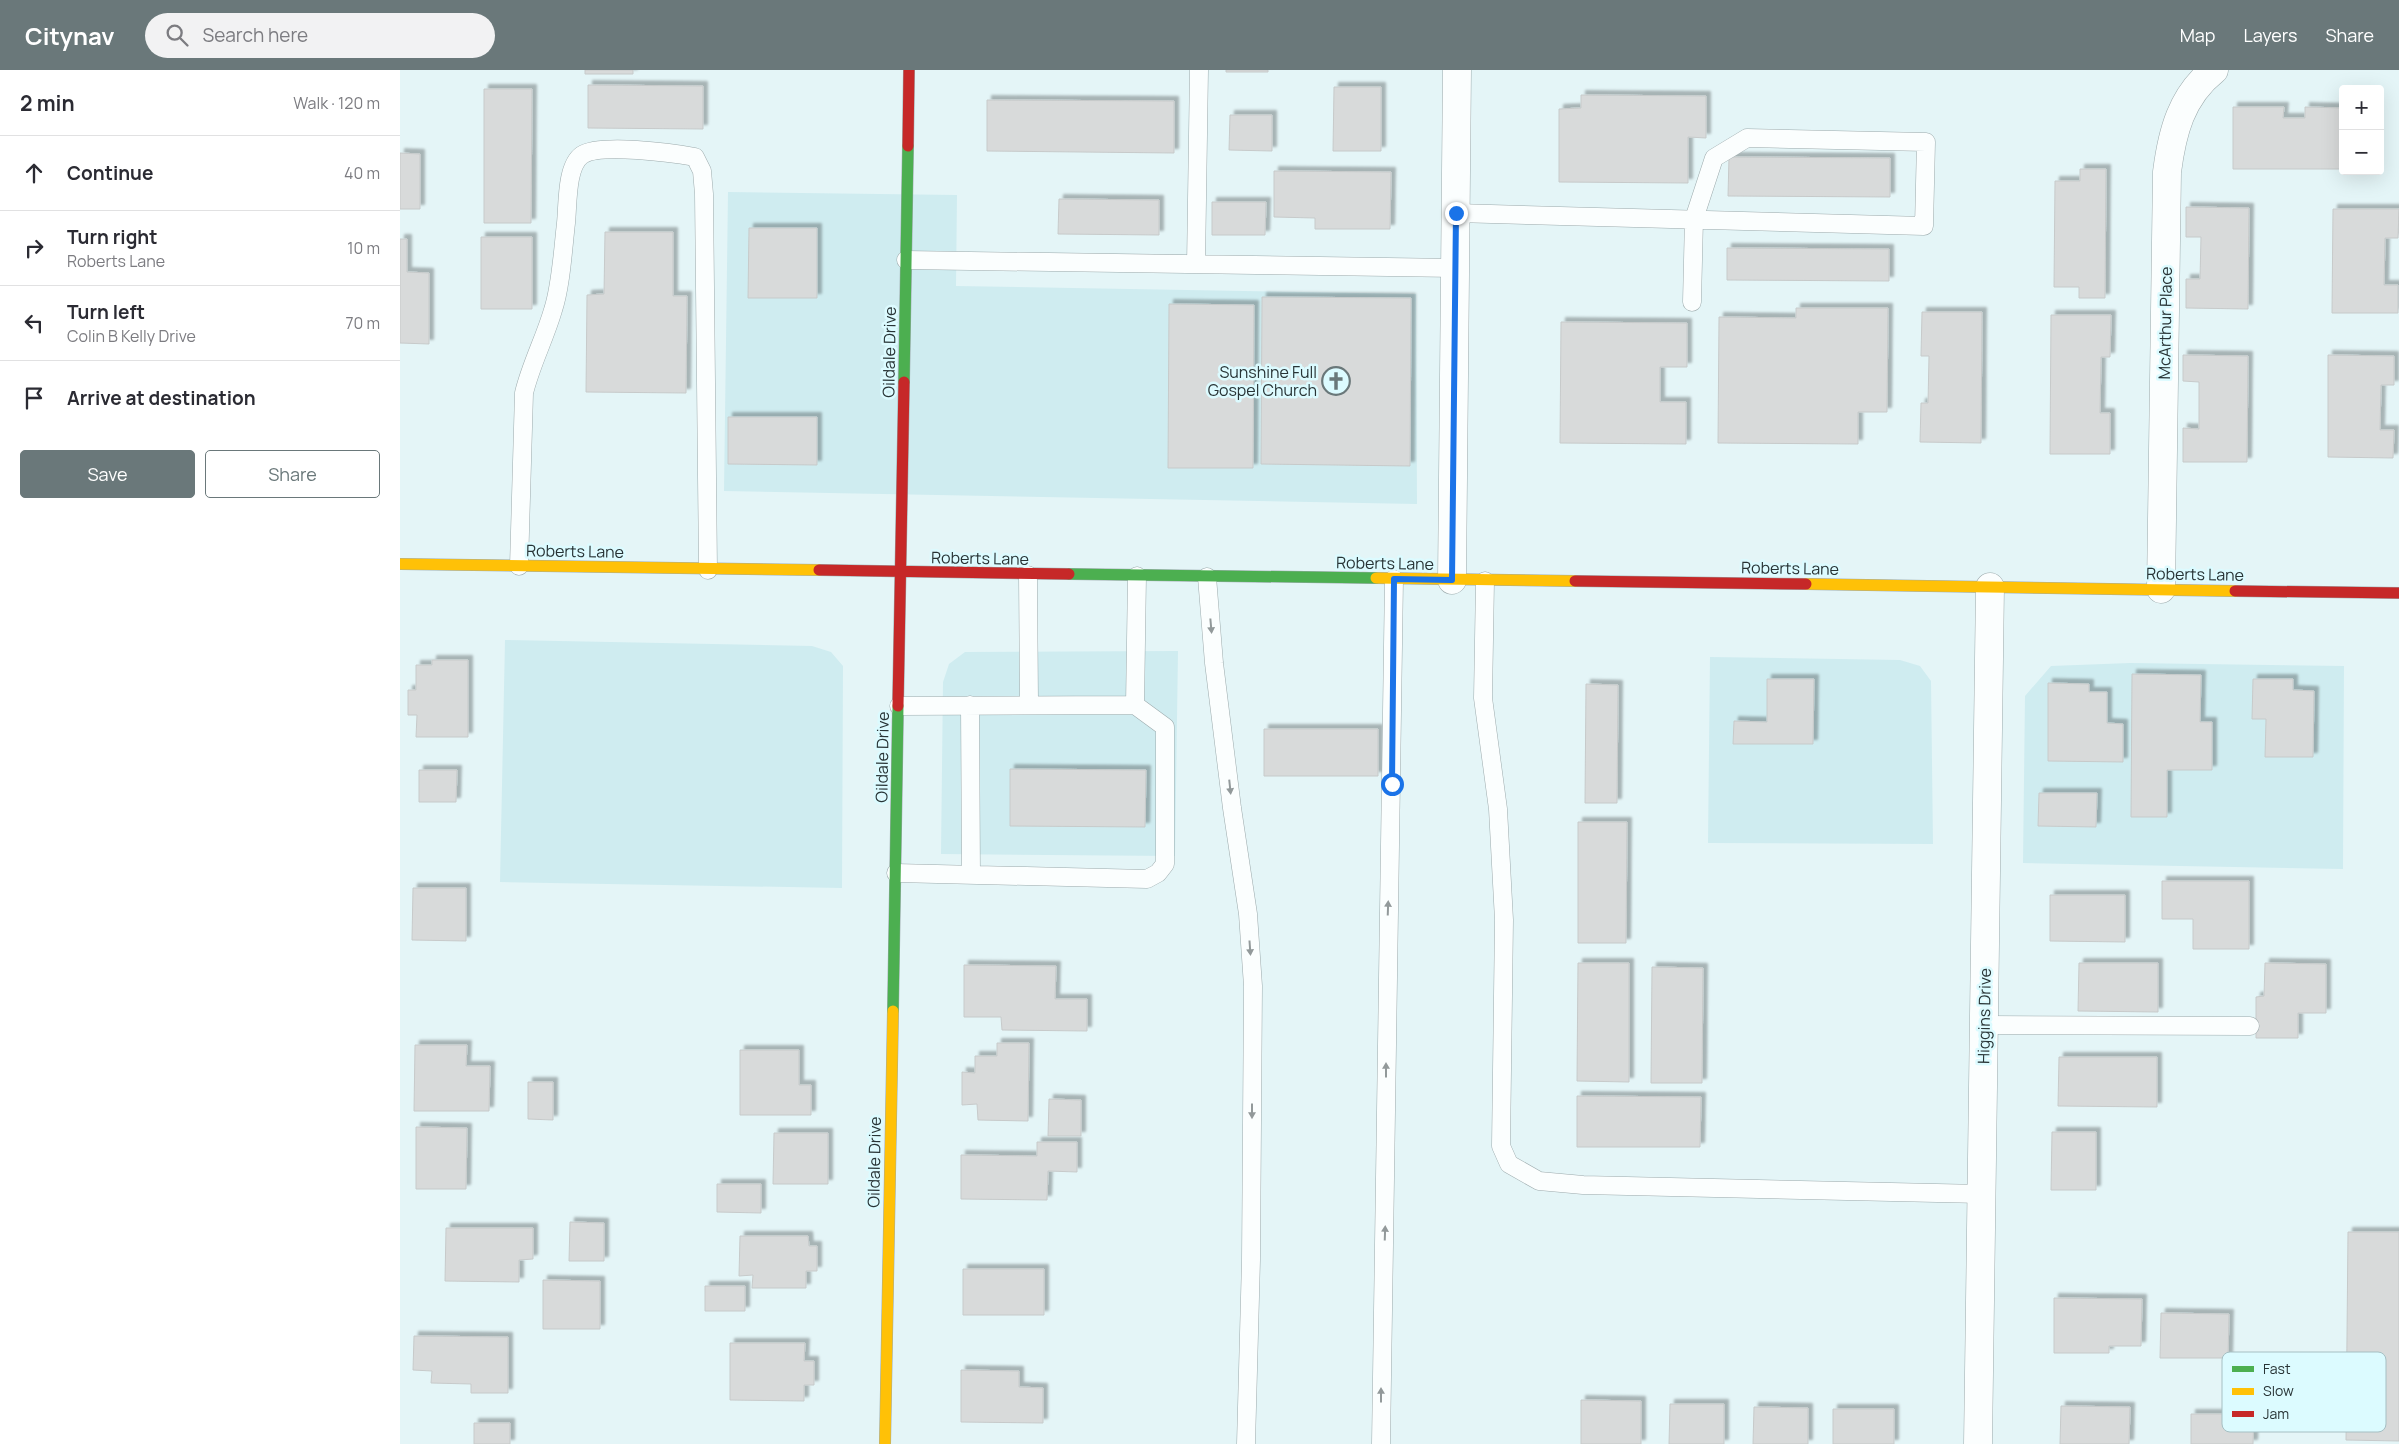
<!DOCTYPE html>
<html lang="en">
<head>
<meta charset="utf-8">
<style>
	:root { --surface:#fff; --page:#f2f2f3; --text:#2b2b33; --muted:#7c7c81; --line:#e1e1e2; --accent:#6a787a }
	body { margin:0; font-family:Manrope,sans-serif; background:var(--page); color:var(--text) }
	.controls { position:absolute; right:15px; top:15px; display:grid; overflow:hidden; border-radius:5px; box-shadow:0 5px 20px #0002 }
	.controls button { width:45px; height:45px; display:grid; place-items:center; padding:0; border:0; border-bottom:1px solid var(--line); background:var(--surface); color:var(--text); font:25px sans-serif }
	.stop { position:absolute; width:15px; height:15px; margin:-11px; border:4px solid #1a73e8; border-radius:50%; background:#fff }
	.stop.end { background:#1a73e8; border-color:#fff; box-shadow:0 1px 5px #0008 }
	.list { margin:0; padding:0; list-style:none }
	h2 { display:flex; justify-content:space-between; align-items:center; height:65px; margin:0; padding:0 20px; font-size:21px }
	h2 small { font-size:16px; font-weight:400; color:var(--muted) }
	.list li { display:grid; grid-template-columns:32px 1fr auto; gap:15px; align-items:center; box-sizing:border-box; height:75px; padding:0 20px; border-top:1px solid var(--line) }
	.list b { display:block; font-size:19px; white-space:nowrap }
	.list p { margin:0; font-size:16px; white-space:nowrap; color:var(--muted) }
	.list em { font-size:16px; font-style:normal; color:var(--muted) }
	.actions { display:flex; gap:10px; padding:15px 20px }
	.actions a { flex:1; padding:11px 0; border:1px solid var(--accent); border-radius:5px; text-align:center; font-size:18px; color:var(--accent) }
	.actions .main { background:var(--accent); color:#fff }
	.icon { flex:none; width:28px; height:28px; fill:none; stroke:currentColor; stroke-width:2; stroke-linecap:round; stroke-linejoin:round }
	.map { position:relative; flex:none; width:1999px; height:1374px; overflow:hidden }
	header { display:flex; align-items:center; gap:30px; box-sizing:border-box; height:70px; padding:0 25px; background:var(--accent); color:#fff }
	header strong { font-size:24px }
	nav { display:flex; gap:28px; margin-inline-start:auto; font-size:18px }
	.search { width:350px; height:45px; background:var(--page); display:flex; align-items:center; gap:12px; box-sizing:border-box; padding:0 18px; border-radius:28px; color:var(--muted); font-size:19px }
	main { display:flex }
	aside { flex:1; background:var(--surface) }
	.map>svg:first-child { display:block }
</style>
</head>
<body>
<header>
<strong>Citynav</strong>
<div class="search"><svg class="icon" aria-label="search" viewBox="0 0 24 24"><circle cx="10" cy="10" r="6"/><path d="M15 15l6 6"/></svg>Search here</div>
<nav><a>Map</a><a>Layers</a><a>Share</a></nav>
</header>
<main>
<aside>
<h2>2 min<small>Walk · 120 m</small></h2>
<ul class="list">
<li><svg class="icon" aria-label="ahead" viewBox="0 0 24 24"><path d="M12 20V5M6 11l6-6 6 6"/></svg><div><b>Continue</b></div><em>40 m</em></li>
<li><svg class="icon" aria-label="right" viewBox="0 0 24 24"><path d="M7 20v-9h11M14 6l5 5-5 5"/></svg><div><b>Turn right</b><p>Roberts Lane</p></div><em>10 m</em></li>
<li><svg class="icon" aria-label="left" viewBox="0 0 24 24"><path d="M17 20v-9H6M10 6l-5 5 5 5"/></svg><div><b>Turn left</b><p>Colin B Kelly Drive</p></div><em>70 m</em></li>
<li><svg class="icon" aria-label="arrive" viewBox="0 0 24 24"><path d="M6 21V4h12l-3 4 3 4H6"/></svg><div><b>Arrive at destination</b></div></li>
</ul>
<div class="actions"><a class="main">Save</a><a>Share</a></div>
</aside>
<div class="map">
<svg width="1999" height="1374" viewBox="0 0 1999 1374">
	<defs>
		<filter id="shadow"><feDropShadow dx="4.5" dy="-4.5" stdDeviation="1" flood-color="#0004"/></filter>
	</defs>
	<rect width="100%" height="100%" fill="#e4f5f7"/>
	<path fill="#cfecf0" d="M328 122 557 125 556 216 1016 224 1017 434 324 421Z
		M105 570 412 576 431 582 443 596 442 818 100 812Z
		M778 581 775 786 541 784 543 612 549 594 565 582Z
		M1310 587 1500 590 1520 596 1531 611 1533 774 1308 773Z
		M1730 593 1944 596 1943 799 1623 793 1625 626 1651 596Z"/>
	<path fill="#d8dada" stroke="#c7caca" filter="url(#shadow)" d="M185 0H233V4H185Z
		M826 0H868V2H826Z
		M188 15 303 16V59L188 58Z
		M934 17H981V81H933Z
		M84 19H132L131 153H84Z
		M1181 25 1306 26V68L1288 67V113L1159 112V39L1181 38Z
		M587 30 774 31V83L587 81Z
		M1833 37H1884L1883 48H1905V37L1943 38V99H1833Z
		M830 45H872V81L829 80Z
		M0 83 20 84V139H0Z
		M1329 87 1490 88V127L1328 126Z
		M1680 99H1706L1705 228H1679V217H1654L1655 111H1680Z
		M874 101 991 102 990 159H915V148L874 147Z
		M659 129 759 130V165L658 164Z
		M812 132H866L865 165H812Z
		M1786 137 1849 138 1848 239 1786 238V209H1800L1801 167H1786Z
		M1933 139H1999L1998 168H1985L1984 215H1998V243H1932Z
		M349 158H417V228H348Z
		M205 162H273V226H287L286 323 186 322 187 225 204 224Z
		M81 167H132V239H81Z
		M0 169H7V202L29 203V274L0 273Z
		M1327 178 1489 179V211L1327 210Z
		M862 227 1011 228 1010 396 861 394Z
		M769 234 854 235 853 398H768Z
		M1396 238H1488L1487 342H1458V374L1318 373 1319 247 1396 248Z
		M1522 242H1582L1581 373 1520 372 1521 333H1528L1529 286H1521Z
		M1651 245H1711L1710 287H1701L1700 343H1710V384H1650Z
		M1161 252 1287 253V297H1260V332H1286V374L1160 373Z
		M1783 285 1848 286 1847 392H1783V358L1799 359V312L1783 311Z
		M1928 285 1994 286V315H1981L1980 360H1994L1993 388 1928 387Z
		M328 347H417V395L328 394Z
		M32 590H68V667H16L17 645H8V620H16V595H32Z
		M1732 604 1801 605 1800 652H1812V700H1767V747H1731Z
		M1367 609H1414L1413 674H1333L1334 651 1367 652Z
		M1853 609H1893V620L1914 621 1913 687H1865L1866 649H1852Z
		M1648 613 1689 614V622H1707V653L1723 654V692L1648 691Z
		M1186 614 1218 615 1217 733H1185Z
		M864 659H978V706H864Z
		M610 699 746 700 745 757 610 756Z
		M19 700H57L56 732H19Z
		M1639 723H1697L1696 757 1638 756Z
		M1178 752H1227L1226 873H1178Z
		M1762 811H1849V879H1793V849H1762Z
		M13 818H66V871L12 870Z
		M1650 825H1725V872L1650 871Z
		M1178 893H1229V1012L1177 1011Z
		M1679 893H1758V942L1678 941Z
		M1865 893 1926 894V943H1898V968H1856V927L1864 926Z
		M564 895 656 896 655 929H687V961L602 960 601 947H564Z
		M1252 897 1303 898 1302 1013H1251Z
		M597 973H629L628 1051 578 1050 577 1034 562 1035V1002L575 1003V986H597Z
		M15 975H67L66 996H90L89 1041H14Z
		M340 980H399V1015H411V1045H340Z
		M1659 987H1757V1037L1658 1036Z
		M128 1012H153V1050L128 1049Z
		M1177 1026 1301 1027 1300 1077H1177Z
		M649 1029 681 1030V1066H648Z
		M16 1057 67 1058 66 1119H16Z
		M1652 1062H1696V1120H1651Z
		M374 1063H428V1114H373Z
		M637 1072H677V1102L648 1101 647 1130 561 1129V1085L637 1086Z
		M317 1114H361V1143L317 1142Z
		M170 1152 204 1153V1191H169Z
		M46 1158H133V1189L119 1190V1212L45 1211Z
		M1948 1162H1999V1371L1946 1370Z
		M340 1166H408L409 1176H417V1201H406V1218H352L353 1205 339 1206Z
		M563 1199H644V1245H563Z
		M143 1210 200 1211V1259H143Z
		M305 1216H345V1241H305Z
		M1654 1228 1742 1229 1741 1276H1709V1283H1654Z
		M1761 1243 1829 1244 1828 1288H1760Z
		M14 1266 108 1267V1323H71V1314L31 1313 32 1301 13 1300Z
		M330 1273H405L404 1291H414V1315H404V1331L330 1330Z
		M561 1300 619 1301V1317L643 1318V1353L561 1352Z
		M1181 1330 1241 1331V1374H1181Z
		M1270 1334H1324V1374H1269Z
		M1661 1336 1730 1337 1729 1374H1660Z
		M1354 1337 1408 1338V1374H1353Z
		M1433 1339H1494V1374H1433Z
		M1791 1344H1854L1853 1374H1791Z
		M74 1353H110V1374H74Z"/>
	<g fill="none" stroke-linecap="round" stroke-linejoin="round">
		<defs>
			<path id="lane" d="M1056 143C1212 147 1368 151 1524 156L1526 72 1347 68 1314 88 1294 149 1292 232
				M506 190 1055 198
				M796 194 799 0
				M119 496 124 323C131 294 145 268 153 240 161 216 163 179 166 153 168 135 166 96 182 85 200 73 273 83 295 87L302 101 304 124 308 500
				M628 505 629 634
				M807 507 814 593 832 738 848 844 853 916 851 1190 846 1374
				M1085 511 1083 628 1098 739 1104 850 1101 1076 1109 1094 1139 1111 1183 1115 1582 1124
				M570 635 571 805
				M735 635 737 506
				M496 803 747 809 758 803 765 794V657L735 635 499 636
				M1584 955 1850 956
				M981 1374 994 509"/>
			<path id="street" d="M1052 510 1057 0
				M1761 519 1767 102C1772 63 1781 26 1814 0
				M1578 1374 1590 517"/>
			<path id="fast" d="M504 312 508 76
				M669 504 976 508
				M493 941 498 636"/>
			<path id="slow" d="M0 494 419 500
				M976 508 1175 511
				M1406 514 1835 521
				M485 1374 493 941"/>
			<path id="jam" d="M508 76 509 0
				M419 500 669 504
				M1175 511 1406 514
				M1835 521 1999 523
				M498 636 504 312"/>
		</defs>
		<use href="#lane" stroke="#9caaac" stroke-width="19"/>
		<use href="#street" stroke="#9caaac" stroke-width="29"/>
		<use href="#fast" stroke="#9caaac" stroke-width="12"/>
		<use href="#slow" stroke="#9caaac" stroke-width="12"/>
		<use href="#jam" stroke="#9caaac" stroke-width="12"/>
		<use href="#lane" stroke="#fbfefe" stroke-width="18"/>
		<use href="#street" stroke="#fbfefe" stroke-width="28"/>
		<use href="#fast" stroke="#4caf50" stroke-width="11"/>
		<use href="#slow" stroke="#ffc107" stroke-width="11"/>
		<use href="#jam" stroke="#c62828" stroke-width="11"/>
	</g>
	<defs><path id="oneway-solid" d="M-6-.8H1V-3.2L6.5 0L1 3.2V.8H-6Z" transform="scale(1.25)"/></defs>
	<g fill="#92999a">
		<use href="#oneway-solid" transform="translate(811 556) rotate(85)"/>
		<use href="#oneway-solid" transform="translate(830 717) rotate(84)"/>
		<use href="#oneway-solid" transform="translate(988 838) rotate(-88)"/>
		<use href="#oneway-solid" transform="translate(850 878) rotate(86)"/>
		<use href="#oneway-solid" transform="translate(986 1000) rotate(-90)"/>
		<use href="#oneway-solid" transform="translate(852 1041) rotate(90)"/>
		<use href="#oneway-solid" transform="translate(985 1163) rotate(-88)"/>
		<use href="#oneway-solid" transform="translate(981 1325) rotate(-90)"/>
	</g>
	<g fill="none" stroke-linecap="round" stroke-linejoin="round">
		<path stroke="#1a73e8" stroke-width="6" d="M992 714 994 509 1052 510 1056 143"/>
	</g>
	<defs>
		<symbol id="church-ring" viewBox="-11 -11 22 22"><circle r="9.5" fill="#dcfbff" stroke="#6a787a" stroke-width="1.5"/><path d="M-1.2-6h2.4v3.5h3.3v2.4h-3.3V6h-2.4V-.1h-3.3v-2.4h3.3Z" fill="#6a787a"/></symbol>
	</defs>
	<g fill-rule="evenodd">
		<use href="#church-ring" x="920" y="295" width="32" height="32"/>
	</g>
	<g text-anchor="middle" stroke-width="5" stroke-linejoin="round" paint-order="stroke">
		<g font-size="16" fill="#283436" stroke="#dcfbff">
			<text transform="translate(1765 253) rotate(-89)" y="6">McArthur Place</text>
			<text transform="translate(489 282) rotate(-89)" y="6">Oildale Drive</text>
			<text transform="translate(175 481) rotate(1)" y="6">Roberts Lane</text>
			<text transform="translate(580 488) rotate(1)" y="6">Roberts Lane</text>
			<text transform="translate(985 493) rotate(1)" y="6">Roberts Lane</text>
			<text transform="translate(1390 498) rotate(1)" y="6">Roberts Lane</text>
			<text transform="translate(1795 504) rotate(1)" y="6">Roberts Lane</text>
			<text transform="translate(482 687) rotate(-89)" y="6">Oildale Drive</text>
			<text transform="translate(1584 946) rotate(-89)" y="6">Higgins Drive</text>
			<text transform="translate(474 1092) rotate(-89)" y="6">Oildale Drive</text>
		</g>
		<g font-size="16" fill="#283436" stroke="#dcfbff" text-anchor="end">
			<text x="917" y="308">Sunshine Full<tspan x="917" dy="18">Gospel Church</tspan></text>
		</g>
	</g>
	<rect x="1822" y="1282" width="164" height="80" rx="8" fill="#dcfbff" stroke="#a6bfc3" stroke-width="1"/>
	<rect x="1832" y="1296" width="22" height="6" fill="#4caf50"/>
	<rect x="1832" y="1318" width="22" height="7" fill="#ffc107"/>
	<rect x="1832" y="1341" width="22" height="6" fill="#c62828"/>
	<g font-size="14" fill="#283436">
		<text x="1863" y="1304">Fast</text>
		<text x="1863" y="1326">Slow</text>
		<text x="1863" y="1349">Jam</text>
	</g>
</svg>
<div class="controls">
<button>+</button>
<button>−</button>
</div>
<div class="stop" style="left:992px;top:714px"></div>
<div class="stop end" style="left:1056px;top:143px"></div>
</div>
</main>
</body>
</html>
